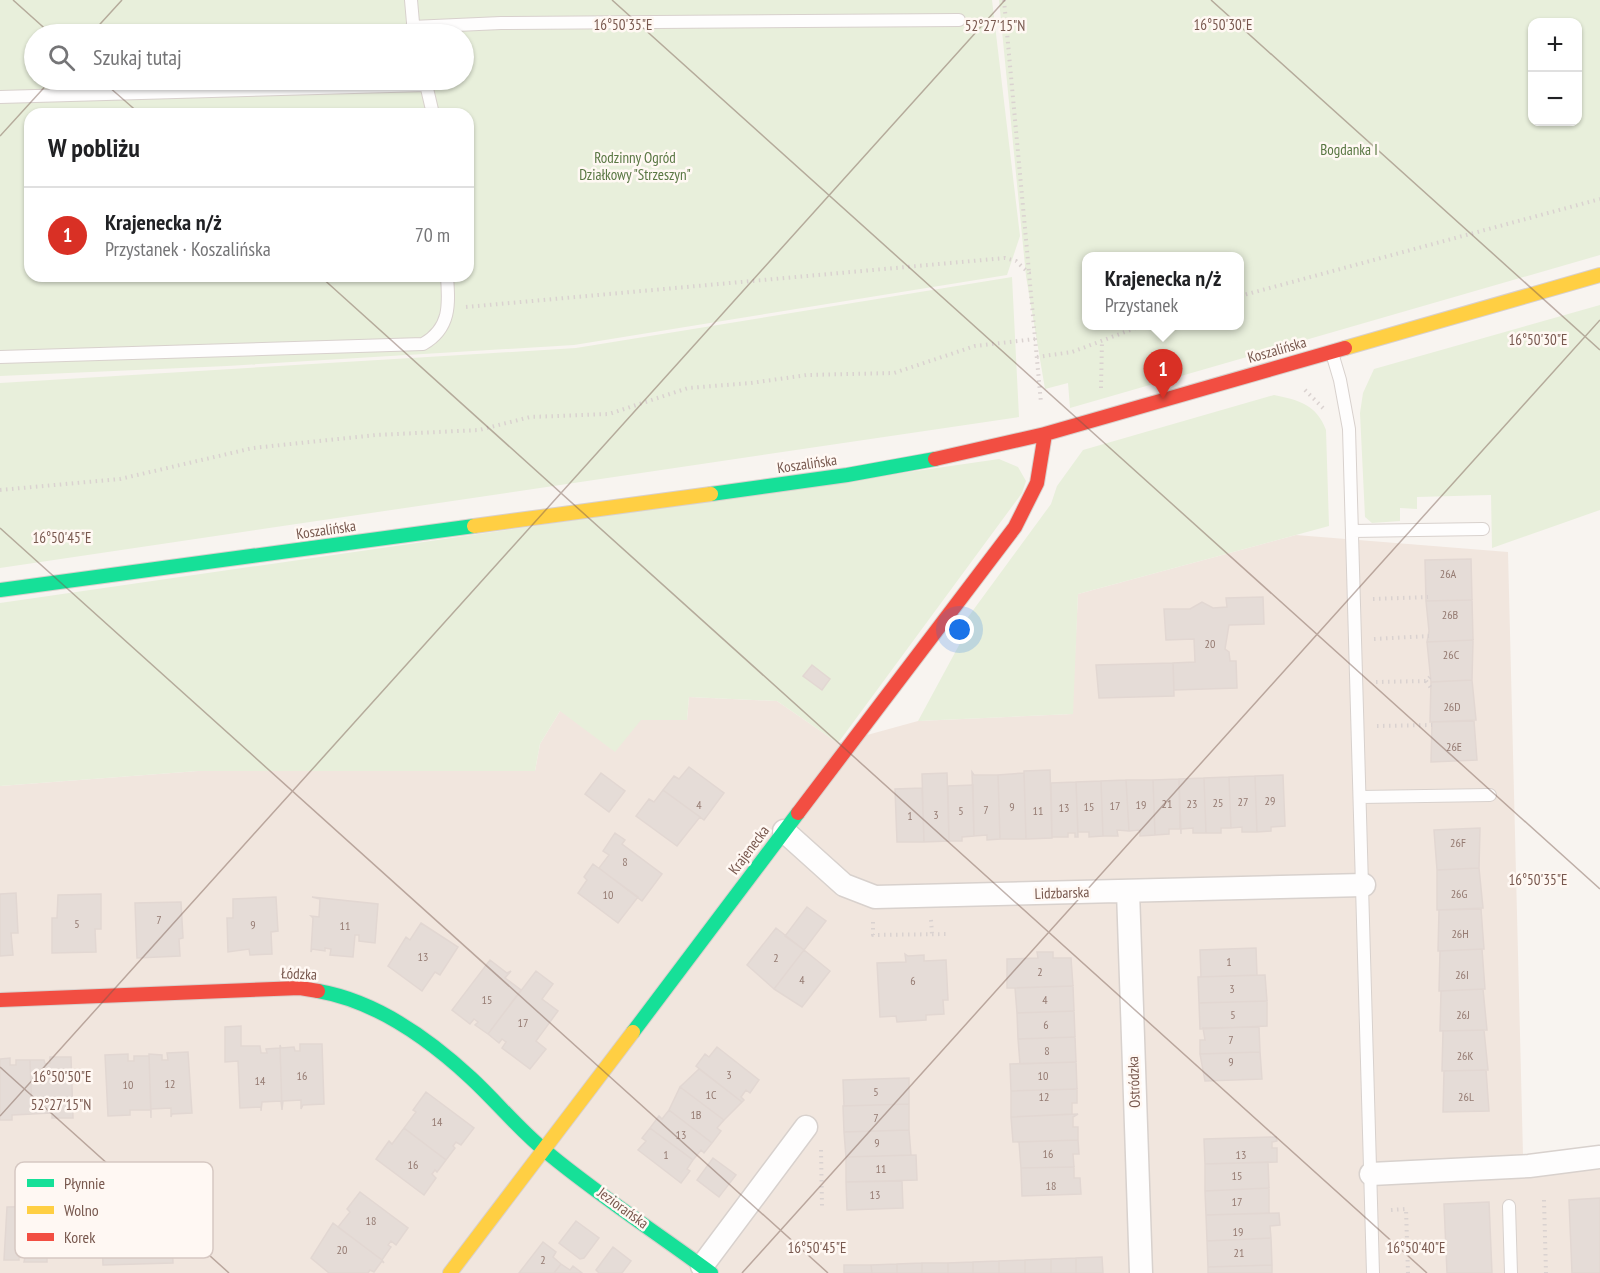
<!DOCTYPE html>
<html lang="pl">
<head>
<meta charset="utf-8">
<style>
	:root { --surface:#fff; --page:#f2f2f2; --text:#202124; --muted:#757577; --line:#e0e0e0; --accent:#d93025 }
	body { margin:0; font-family:"PT Sans Narrow",sans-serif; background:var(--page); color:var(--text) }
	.controls { position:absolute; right:18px; top:18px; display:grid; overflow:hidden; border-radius:12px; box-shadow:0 2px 4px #0004 }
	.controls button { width:54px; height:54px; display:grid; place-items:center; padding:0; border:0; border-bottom:2px solid var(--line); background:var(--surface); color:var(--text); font:30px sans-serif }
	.you { position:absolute; left:960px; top:630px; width:21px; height:21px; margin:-15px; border:4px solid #fff; border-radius:50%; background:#1a73e8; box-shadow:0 0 0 9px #1a73e833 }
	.badge { display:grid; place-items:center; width:39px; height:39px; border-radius:50%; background:var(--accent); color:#fff; font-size:20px; font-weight:700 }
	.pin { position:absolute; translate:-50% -50px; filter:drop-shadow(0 2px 3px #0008) }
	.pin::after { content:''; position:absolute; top:32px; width:21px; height:18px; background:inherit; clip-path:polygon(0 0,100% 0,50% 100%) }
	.popup { position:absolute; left:1082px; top:252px; width:162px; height:78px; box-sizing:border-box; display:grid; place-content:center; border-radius:12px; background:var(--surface); filter:drop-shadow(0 2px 4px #0005); font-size:20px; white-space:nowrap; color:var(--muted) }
	.popup b { font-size:22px; color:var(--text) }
	.popup::after { content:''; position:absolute; left:50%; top:100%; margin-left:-12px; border:12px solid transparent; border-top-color:var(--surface) }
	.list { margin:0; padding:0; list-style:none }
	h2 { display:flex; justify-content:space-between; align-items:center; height:78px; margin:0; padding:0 24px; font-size:26px }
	h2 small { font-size:20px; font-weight:400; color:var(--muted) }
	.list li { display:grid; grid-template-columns:39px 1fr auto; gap:18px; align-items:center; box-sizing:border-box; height:96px; padding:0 24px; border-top:2px solid var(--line) }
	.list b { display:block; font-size:22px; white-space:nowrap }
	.list p { margin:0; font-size:20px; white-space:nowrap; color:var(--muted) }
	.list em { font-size:20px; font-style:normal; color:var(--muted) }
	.icon { flex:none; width:33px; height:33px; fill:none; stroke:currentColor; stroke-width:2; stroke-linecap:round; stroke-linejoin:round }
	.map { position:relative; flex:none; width:1600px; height:1273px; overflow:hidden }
	.search { position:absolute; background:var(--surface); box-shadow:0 2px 4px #0004; left:24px; top:24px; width:450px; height:66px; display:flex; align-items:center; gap:15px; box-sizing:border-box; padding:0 21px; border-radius:33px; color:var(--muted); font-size:22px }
	.panel { position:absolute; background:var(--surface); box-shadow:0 2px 4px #0004; left:24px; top:108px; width:450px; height:174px; border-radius:18px }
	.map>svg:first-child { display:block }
</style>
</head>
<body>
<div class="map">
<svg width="1600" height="1273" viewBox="0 0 1600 1273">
	<rect width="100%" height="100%" fill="#f8f4f0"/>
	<path fill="#f1e6de" d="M1296 535 1508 552 1523 1155 1600 1150V1273H0V786L198 771H535L540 744 560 711 641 720H687L689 697 777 701 838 743 918 721 1072 714 1078 594Z"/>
	<path fill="#e8efdb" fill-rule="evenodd" d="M0 0H992L1020 236 1007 275 574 345 227 366 0 376ZM34 34H464V80H34ZM30 114H468V276H30Z
		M999 0H1600V255L1070 408 1068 383 1045 389 1026 276ZM1532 22H1578V122H1532ZM1240 256V326H1086V256Z
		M1012 277 1019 417 0 568V383L576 348Z
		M1600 305V510L1492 548 1491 495 1417 497V509L1400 508V521L1372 523 1365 517 1360 413 1363 393 1374 369Z
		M1274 395C1299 400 1317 405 1326 430L1329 526 1078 594 1073 714 918 721 971 623 963 624 1051 504 1057 486 1083 450Z
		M999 459 1018 467 1026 481 1022 493 838 743 777 701 689 697 687 720H641L615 752 560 711 540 744 535 771H198L0 786V603Z"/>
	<path fill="#e5dcd7" stroke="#e2d7d2" stroke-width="1.5" d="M1471 559 1472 600 1426 601 1425 560Z
		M1263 597 1264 624 1229 625 1225 649 1229 652 1230 661H1236L1237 688 1174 690 1173 663 1195 662 1194 639 1166 640 1164 609H1190L1202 602 1213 608 1227 607 1226 598Z
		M1472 600 1473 640 1427 642 1429 631 1426 601Z
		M1473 640 1472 680 1431 682 1427 642Z
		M1173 663 1174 696 1099 698 1096 665Z
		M812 665 830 679 822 690 803 676Z
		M1472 680 1476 720 1430 722 1431 682Z
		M1474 721 1477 760 1431 762 1432 722Z
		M689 767 724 793 704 820 663 790 674 776 679 779Z
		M1050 770 1052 838 1026 839 1024 771Z
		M972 772 974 775H998L1000 839 987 840V835L974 836Z
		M601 773 625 791 609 812 585 794Z
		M947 773 949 841 924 842 922 774Z
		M1024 773 1026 839H1000L998 775Z
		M1283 775 1285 826 1271 827V831L1257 832 1255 776Z
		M1255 776 1257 832H1242V827L1231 828 1229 777Z
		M1229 777 1231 828H1221V833H1206L1204 778Z
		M1204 778 1206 833H1193V828L1181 829V834L1179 779Z
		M1179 779 1180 829H1169V834L1155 835 1153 780Z
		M1126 780H1153L1155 835 1140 836V830L1129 831Z
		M1126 780 1129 831 1117 830 1118 836H1103L1101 781Z
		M1101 781 1103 836 1089 837V832H1078L1076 782Z
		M1076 782 1078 837H1075V833H1068V837H1052L1051 783Z
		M973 785 974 836 962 837V841H949L948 786Z
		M922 788 924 842H897L895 789Z
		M663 790 700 817 677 846 636 816 649 799 654 802Z
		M1480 828 1479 868 1437 870 1434 830Z
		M615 833 625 840 622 844 662 874 642 901 599 868 609 855 603 851Z
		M593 864 638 897 618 923 578 893 587 880 584 877Z
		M1479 868 1483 908 1437 910V870Z
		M16 893 18 933H11L13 955 0 956V894Z
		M101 894V929H95L96 952 52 953V918H57L58 895Z
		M276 897 278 931 271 932 272 954 250 955 249 949 228 952 227 918H233V899Z
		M312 897 378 904 375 943 359 941V935H355L353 957 330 955 331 949 325 948V951L312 949 311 952 313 918 311 916 319 917 320 899Z
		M181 902 183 938 179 939 180 956 137 958 135 903Z
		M807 907 826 921 804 950 785 936Z
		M1481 909 1484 949 1438 951 1439 910Z
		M421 923 458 947 440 975 435 972 422 991 388 966 406 937 410 940Z
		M776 928 804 950 774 989 747 965Z
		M1256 948 1257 975 1201 977 1200 950Z
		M1482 949 1485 989 1439 991 1440 951Z
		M804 950 830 971 802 1007 774 989Z
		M1037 952H1053V958H1071L1073 986 1007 988V959L1038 958Z
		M905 954 908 956 924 955V961L946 960 948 1000H943L944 1014 926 1015V1020L897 1022 896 1016 880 1017 877 963 906 962Z
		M490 960 507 973 511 971 505 978 521 990 488 1034 475 1025 478 1022 474 1019 470 1024 452 1010Z
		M536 971 553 984 542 999 558 1011 536 1041 546 1049 530 1069 502 1048 506 1042 502 1039 499 1043 488 1034Z
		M1265 975 1267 1001 1199 1003 1198 977Z
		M1073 986 1074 1011 1017 1013 1015 988Z
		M1483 989 1487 1030 1440 1031 1441 991Z
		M1267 1001V1026L1200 1029 1199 1003Z
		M1074 1011 1075 1037 1018 1039 1017 1013Z
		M241 1026V1046H260L261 1053H267L266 1049 280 1048V1045L282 1110 281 1101 262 1102 261 1111V1107L240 1108 238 1061 225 1062V1027Z
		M1259 1027 1260 1052 1200 1054V1040H1205L1203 1028Z
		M1484 1030 1488 1070 1442 1071 1443 1031Z
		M1075 1037 1076 1062 1020 1064 1018 1039Z
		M300 1044H322L324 1104 303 1105 301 1109V1100L283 1101 282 1110 280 1045 281 1048 294 1047 295 1051H300Z
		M717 1047 759 1080 750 1093 746 1090 741 1097 744 1100 742 1102 696 1066 705 1054 709 1057Z
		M188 1052 192 1113 172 1114 171 1117V1108L151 1109V1118L149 1054 162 1055V1060H168L167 1053Z
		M1260 1052 1262 1079 1205 1081 1200 1054Z
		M128 1054V1061H134V1056H149L151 1110H130V1115L108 1116 105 1055Z
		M50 1057H71L73 1118H52V1113L32 1114 30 1060H44L45 1064 50 1063Z
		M10 1058V1065H16V1060H30L32 1114 12 1115V1120H0V1059Z
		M1076 1062 1077 1089 1011 1091 1010 1064Z
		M699 1069 742 1102 724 1120 680 1087Z
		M1486 1070 1489 1111 1443 1112 1444 1071Z
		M909 1078V1104L844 1106 843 1080Z
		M680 1087 724 1120 717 1128 721 1131 712 1143 669 1110Z
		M1077 1089V1103H1072V1114L1011 1117V1091Z
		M426 1092 474 1128 461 1145 456 1142 453 1146 455 1148 446 1160 404 1128 416 1112 413 1110Z
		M909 1104V1130L844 1132 843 1106Z
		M669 1110 712 1143 704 1153 701 1150 693 1160 650 1128 659 1116 662 1119Z
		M1078 1114 1073 1117V1127H1078V1140L1013 1142 1011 1117Z
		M404 1128 446 1160 437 1172 435 1170 432 1174 436 1178 424 1195 376 1159 389 1141 392 1144Z
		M650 1128 693 1160 687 1169 690 1171 681 1183 638 1150 646 1141 642 1138Z
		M909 1130 911 1155 846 1157 844 1132Z
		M1276 1137 1277 1141 1272 1142V1148H1277V1162L1205 1164 1204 1139Z
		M1078 1140 1079 1154H1073L1074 1167 1021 1168 1019 1142Z
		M916 1155 917 1180 846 1182V1157Z
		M713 1158 736 1175 719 1197 697 1180Z
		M1268 1162 1269 1188 1205 1191V1164Z
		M1074 1167V1178H1080L1081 1194 1022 1196 1021 1168Z
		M902 1181 903 1208 847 1210 846 1182Z
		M1269 1188V1213L1206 1215 1205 1191Z
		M360 1192 408 1228 396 1245 391 1241 388 1245 391 1247 382 1260 338 1227 350 1212 347 1209Z
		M1600 1198V1273H1572L1569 1200Z
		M1489 1202 1492 1273H1447L1444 1204Z
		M171 1205 173 1263 103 1265 101 1207Z
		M53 1206 52 1240H47V1262H24L25 1257 19 1256V1260H4L7 1207Z
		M1279 1213 1280 1225 1270 1226 1271 1238 1207 1241 1206 1215Z
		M576 1221 599 1238 584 1258 580 1259 559 1243Z
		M333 1223 382 1260 384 1263 382 1261 374 1272 370 1270 368 1273H329L311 1258Z
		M1271 1238 1272 1265 1208 1267 1207 1241Z
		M543 1242 556 1252 553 1257 561 1264 554 1273H519Z
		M613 1247 631 1261 622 1273H599L596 1270Z
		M1102 1257 1103 1273H1076V1258Z
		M1076 1258V1273H1051V1259Z
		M1051 1259V1273H1025V1260Z
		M1025 1260V1273H999V1261Z
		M999 1261V1273H973V1262Z
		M973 1262V1273H948V1263Z
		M922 1263H948V1273H922Z
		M922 1263V1273H897V1264Z
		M561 1264 570 1270 573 1266 582 1273H554Z
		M897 1264V1273H872L871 1265Z
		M844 1265H871L872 1273H844Z
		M1272 1265V1273H1208V1267Z"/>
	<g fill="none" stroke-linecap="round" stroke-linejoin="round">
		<defs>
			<path id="lane" d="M411 0 414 34
				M412 27 501 23 959 20
				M425 80 433 114
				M0 97 427 85
				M1332 353 1340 380 1349 429 1373 1273
				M0 357 423 344C451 328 449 304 447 276
				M1353 531 1483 529
				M1361 797 1490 795
				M1509 1206 1511 1273"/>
			<path id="street" d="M784 831 844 885 875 897 1364 885
				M1128 891 1141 1273
				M1371 1174 1529 1166 1600 1157
				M702 1266 806 1127"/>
			<path id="fast" d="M711 494 847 475 935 459
				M0 590 474 526
				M318 991C376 1001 429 1039 471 1078 498 1103 520 1131 549 1154 601 1197 657 1233 711 1273
				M633 1032 798 813"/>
			<path id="slow" d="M1345 348 1600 275
				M474 526 711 494
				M450 1273 633 1032"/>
			<path id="jam" d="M935 459 1045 434 1345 348
				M798 813 1015 527 1037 483 1045 434
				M0 1000 300 988 318 991"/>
		</defs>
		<use href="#lane" stroke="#d8d1cd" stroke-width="14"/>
		<use href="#street" stroke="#d8d1cd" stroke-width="25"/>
		<use href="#fast" stroke="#d8d0cc" stroke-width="16"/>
		<use href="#slow" stroke="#d8d0cc" stroke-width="16"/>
		<use href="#jam" stroke="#d8d0cc" stroke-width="16"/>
		<path stroke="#dad2d0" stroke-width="4" stroke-dasharray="1.5 4.5" stroke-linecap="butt" d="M1004 0 1029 272
			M1240 296 1600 199
			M466 307 1005 258 1016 261 1029 273 1041 403
			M1037 357 1072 352 1141 326
			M1101 388 1102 340
			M1305 390 1323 408
			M0 490 120 479 253 448 376 435 479 430 530 417 609 414 688 388 751 383 807 375 894 373 975 346 1035 339
			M1373 599 1428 597
			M1374 639 1429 636
			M1426 681 1431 688
			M1376 682 1426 681 1431 676
			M1377 726 1432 725
			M931 920 932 934
			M873 922V935L949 934
			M821 1150 822 1207
			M1544 1200 1546 1273
			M1391 1210 1406 1209 1408 1273"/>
		<use href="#lane" stroke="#fefdfd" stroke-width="12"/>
		<use href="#street" stroke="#fefdfd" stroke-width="22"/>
		<use href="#fast" stroke="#16e098" stroke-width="14"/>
		<use href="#slow" stroke="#ffcf43" stroke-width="14"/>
		<use href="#jam" stroke="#f24e42" stroke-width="14"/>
	</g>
	<path fill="none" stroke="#78584e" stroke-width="1.5" stroke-opacity="0.45" d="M13 0 51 34M612 0 1600 889M1211 0 1600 350M91 34 122 0M101 80 140 114M0 136 51 80M320 276 1427 1273M0 528 828 1273M0 1067 229 1273M0 1116 1005 0M742 1273 1600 320"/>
	<g text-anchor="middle" stroke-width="5" stroke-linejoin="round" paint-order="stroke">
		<g font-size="12" fill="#957b72">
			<text x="1448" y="578">26A</text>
			<text x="1450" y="619">26B</text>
			<text x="1210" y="648">20</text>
			<text x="1451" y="659">26C</text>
			<text x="1452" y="711">26D</text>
			<text x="1454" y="751">26E</text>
			<text x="1270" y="805">29</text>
			<text x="1243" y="806">27</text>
			<text x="1218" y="807">25</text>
			<text x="1167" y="808">21</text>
			<text x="1192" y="808">23</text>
			<text x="699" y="809">4</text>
			<text x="1141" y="809">19</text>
			<text x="1115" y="810">17</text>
			<text x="1012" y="811">9</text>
			<text x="1089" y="811">15</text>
			<text x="1064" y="812">13</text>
			<text x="986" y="814">7</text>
			<text x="961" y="815">5</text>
			<text x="1038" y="815">11</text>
			<text x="936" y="819">3</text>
			<text x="910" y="820">1</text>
			<text x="1458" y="847">26F</text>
			<text x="625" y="866">8</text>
			<text x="1459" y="898">26G</text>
			<text x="608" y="899">10</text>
			<text x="159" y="924">7</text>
			<text x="77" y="928">5</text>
			<text x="253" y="929">9</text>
			<text x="345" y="930">11</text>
			<text x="1460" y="938">26H</text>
			<text x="423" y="961">13</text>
			<text x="776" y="962">2</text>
			<text x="1229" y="966">1</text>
			<text x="1040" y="976">2</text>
			<text x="1462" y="979">26I</text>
			<text x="802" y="984">4</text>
			<text x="913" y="985">6</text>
			<text x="1232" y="993">3</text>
			<text x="487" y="1004">15</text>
			<text x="1045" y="1004">4</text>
			<text x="1233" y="1019">5</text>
			<text x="1463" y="1019">26J</text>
			<text x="523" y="1027">17</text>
			<text x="1046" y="1029">6</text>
			<text x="1231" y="1044">7</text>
			<text x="1047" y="1055">8</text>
			<text x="1465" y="1060">26K</text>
			<text x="1231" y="1066">9</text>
			<text x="729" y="1079">3</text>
			<text x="302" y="1080">16</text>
			<text x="1043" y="1080">10</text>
			<text x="260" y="1085">14</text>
			<text x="170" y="1088">12</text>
			<text x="128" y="1089">10</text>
			<text x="876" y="1096">5</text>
			<text x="711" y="1099">1C</text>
			<text x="1044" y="1101">12</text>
			<text x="1466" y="1101">26L</text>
			<text x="696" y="1119">1B</text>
			<text x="876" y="1122">7</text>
			<text x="437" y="1126">14</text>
			<text x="681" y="1139">13</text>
			<text x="877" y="1147">9</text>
			<text x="1048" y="1158">16</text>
			<text x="666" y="1159">1</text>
			<text x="1241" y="1159">13</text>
			<text x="413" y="1169">16</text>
			<text x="881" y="1173">11</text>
			<text x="1237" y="1180">15</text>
			<text x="1051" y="1190">18</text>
			<text x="875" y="1199">13</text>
			<text x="1237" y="1206">17</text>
			<text x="371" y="1225">18</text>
			<text x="1238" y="1236">19</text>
			<text x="342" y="1254">20</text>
			<text x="1239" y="1257">21</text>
			<text x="543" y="1264">2</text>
		</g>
		<g font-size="15" fill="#597743" stroke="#fff8f3">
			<text x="1349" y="155">Bogdanka I</text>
			<text x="635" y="163">Rodzinny Ogród<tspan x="635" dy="17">Działkowy "Strzeszyn"</tspan></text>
		</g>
		<g font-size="15" fill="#78584e" stroke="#fff8f3">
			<text transform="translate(1277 350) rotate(-16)" y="5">Koszalińska</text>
			<text transform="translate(807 464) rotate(-8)" y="5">Koszalińska</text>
			<text transform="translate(326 530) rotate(-8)" y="5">Koszalińska</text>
			<text transform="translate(749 850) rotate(-53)" y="5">Krajenecka</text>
			<text transform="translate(1062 893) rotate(-2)" y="5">Lidzbarska</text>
			<text transform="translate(299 974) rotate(2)" y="5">Łódzka</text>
			<text transform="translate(1134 1082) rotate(-92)" y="5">Ostródzka</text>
			<text transform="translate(623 1208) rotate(36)" y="5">Jeziorańska</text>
		</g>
	</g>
	<rect x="15" y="1162" width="198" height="96" rx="9" fill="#fff8f3" stroke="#d6c8c2" stroke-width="1.5"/>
	<rect x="27" y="1179" width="27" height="8" fill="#16e098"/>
	<rect x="27" y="1206" width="27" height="8" fill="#ffcf43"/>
	<rect x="27" y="1233" width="27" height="8" fill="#f24e42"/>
	<g font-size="16" fill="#78584e">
		<text x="64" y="1189">Płynnie</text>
		<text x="64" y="1216">Wolno</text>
		<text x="64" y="1243">Korek</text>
	</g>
	<g font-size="15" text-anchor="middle" fill="#78584e" stroke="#fff8f3" stroke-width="5" stroke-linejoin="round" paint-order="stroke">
		<text x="1223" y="30">16°50'30"E</text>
		<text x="623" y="30">16°50'35"E</text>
		<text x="995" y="31">52°27'15"N</text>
		<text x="1538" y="345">16°50'30"E</text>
		<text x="62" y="543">16°50'45"E</text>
		<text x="1538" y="885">16°50'35"E</text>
		<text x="62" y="1082">16°50'50"E</text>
		<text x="61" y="1110">52°27'15"N</text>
		<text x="817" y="1253">16°50'45"E</text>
		<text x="1416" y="1253">16°50'40"E</text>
	</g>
</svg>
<div class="controls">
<button>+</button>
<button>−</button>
</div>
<div class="you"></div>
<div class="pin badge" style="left:1163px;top:399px">1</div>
<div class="popup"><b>Krajenecka n/ż</b>Przystanek</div>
<div class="search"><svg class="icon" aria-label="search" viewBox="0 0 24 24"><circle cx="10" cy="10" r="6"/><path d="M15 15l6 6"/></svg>Szukaj tutaj</div>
<section class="panel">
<h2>W pobliżu<small></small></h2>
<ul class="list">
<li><span class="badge">1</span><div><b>Krajenecka n/ż</b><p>Przystanek · Koszalińska</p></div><em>70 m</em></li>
</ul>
</section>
</div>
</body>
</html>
